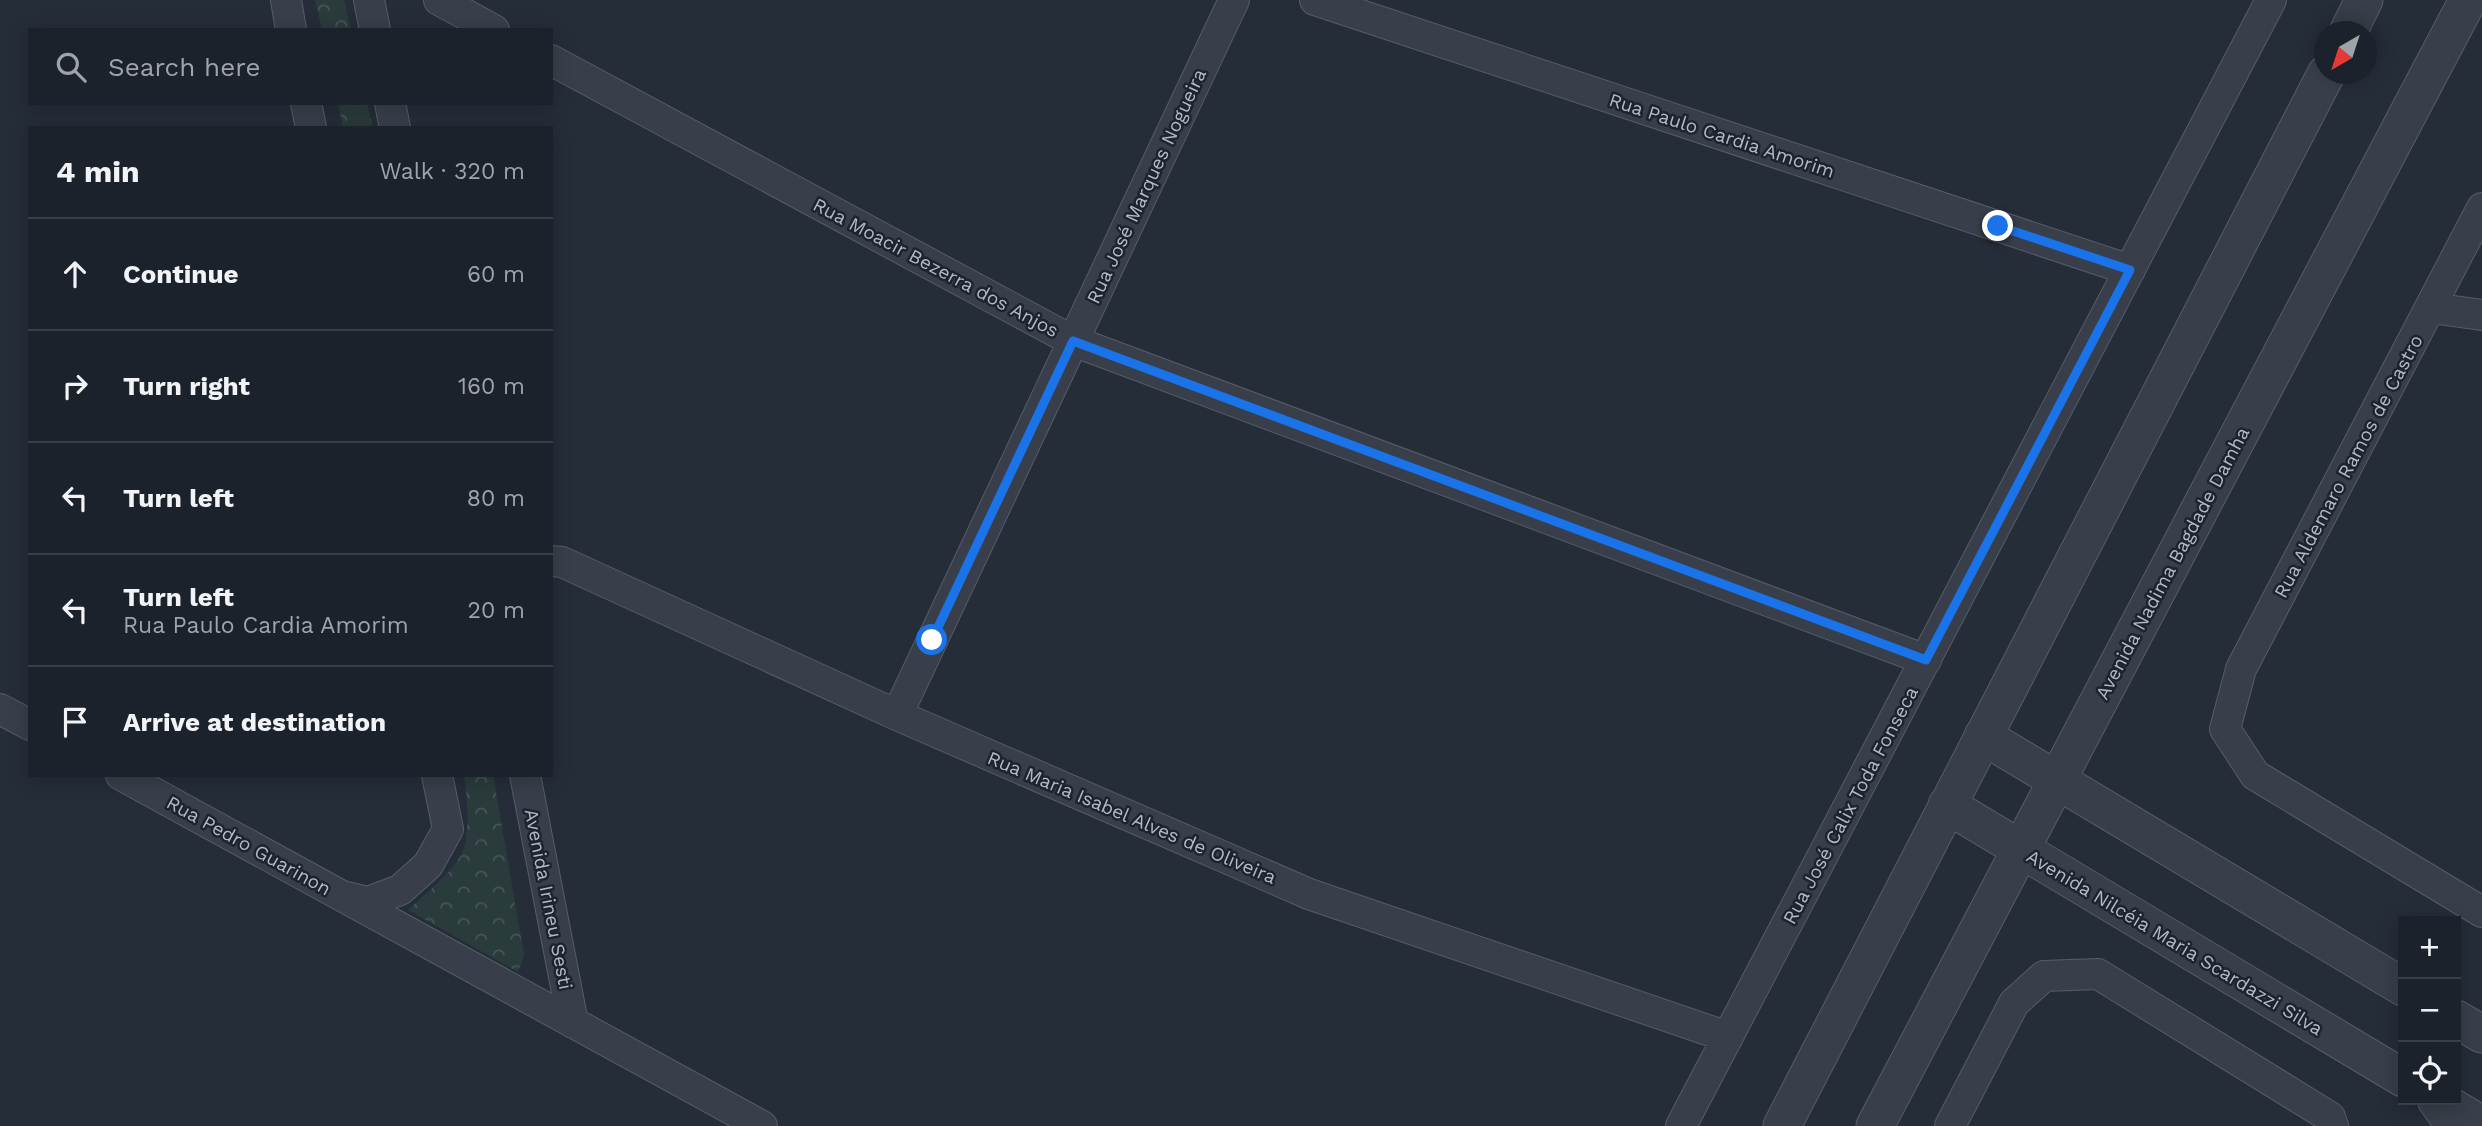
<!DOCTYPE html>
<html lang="en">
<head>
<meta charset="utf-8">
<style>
	:root { --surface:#1c222b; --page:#292f37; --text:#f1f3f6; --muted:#a0a4a9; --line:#3a3f47 }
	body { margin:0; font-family:"Work Sans",sans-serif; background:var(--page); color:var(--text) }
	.controls { position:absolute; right:21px; bottom:21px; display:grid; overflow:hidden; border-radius:0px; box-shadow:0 4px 18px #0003 }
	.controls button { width:63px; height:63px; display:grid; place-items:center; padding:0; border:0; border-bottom:2px solid var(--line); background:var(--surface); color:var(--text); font:35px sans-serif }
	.compass { position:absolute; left:2314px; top:21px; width:63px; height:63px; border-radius:50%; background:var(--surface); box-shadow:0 4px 18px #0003; rotate:219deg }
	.stop { position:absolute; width:21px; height:21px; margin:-16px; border:5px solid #1a73e8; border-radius:50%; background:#fff }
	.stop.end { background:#1a73e8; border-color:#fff; box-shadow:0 2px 7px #0008 }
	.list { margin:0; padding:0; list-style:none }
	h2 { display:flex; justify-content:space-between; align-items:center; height:91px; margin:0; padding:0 28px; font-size:30px }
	h2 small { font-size:23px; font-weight:400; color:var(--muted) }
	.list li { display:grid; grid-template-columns:46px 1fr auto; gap:21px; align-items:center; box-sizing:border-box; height:112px; padding:0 28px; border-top:2px solid var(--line) }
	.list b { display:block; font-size:26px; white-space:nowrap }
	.list p { margin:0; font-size:23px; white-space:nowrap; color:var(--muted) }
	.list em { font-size:23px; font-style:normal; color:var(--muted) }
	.icon { flex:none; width:38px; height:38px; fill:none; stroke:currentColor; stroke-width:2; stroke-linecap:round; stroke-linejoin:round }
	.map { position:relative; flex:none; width:2482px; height:1126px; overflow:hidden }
	.search { position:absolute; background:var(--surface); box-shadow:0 4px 18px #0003; left:28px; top:28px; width:525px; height:77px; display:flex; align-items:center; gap:18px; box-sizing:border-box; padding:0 24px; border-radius:0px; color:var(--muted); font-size:26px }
	.panel { position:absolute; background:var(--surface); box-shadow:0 4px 18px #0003; left:28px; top:126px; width:525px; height:651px; border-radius:0px }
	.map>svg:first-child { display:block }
</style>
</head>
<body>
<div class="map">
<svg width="2482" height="1126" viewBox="0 0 2482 1126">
	<defs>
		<pattern id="park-crowns" width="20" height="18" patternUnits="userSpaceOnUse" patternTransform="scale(1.75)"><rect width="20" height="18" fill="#2a3b3c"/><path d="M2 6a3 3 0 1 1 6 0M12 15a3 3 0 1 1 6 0" fill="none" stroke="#465557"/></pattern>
	</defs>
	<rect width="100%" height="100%" fill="#252d39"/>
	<path fill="url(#park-crowns)" d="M315 0H344L351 30H322Z
		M338 103H367L373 128H343Z
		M464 775H493L524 955 518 972 408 910C423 896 459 867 464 848 470 824 467 799 464 775Z"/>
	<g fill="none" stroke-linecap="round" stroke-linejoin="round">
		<defs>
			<path id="service" d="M2427 1105 2442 1126"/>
			<path id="minor" d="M286 0 291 30
				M369 0 375 30
				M439 0 494 30
				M1315 0 2130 270
				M551 60 1073 341 1926 660
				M306 103 311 128
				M390 103 395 128
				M2482 208 2241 669 2225 729 2255 775 2482 912
				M2431 308 2482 315
				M551 561 562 562 897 715 1309 894 1728 1037
				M0 709 30 725
				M897 715 1234 0
				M121 775 762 1126
				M525 775 573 1023
				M347 897 368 902 400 890 428 865 448 829 437 775
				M1681 1126 2271 0
				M1950 1126 2014 1003 2044 976 2098 974 2330 1117 2333 1126"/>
			<path id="tertiary" d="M2348 32 2364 0
				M1983 736 2403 987
				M1947 805 2403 1078
				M2456 1019 2482 1034
				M2440 1100 2482 1125
				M1782 1126 2326 74
				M1875 1126 2468 0"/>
		</defs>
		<use href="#service" stroke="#575d68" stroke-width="18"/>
		<use href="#minor" stroke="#575d68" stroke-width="32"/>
		<use href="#tertiary" stroke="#575d68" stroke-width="39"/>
		<use href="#service" stroke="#383f4a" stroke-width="16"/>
		<use href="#minor" stroke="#383f4a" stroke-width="30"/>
		<use href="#tertiary" stroke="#383f4a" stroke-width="37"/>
	</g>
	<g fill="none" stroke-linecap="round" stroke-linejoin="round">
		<path stroke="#1a73e8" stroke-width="9" d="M932 640 1073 341 1926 660 2130 270 1998 226"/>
	</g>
	<g text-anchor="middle" stroke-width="5" stroke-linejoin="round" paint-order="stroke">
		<g font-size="19" fill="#b4bac5" stroke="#1e242f">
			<text transform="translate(1722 135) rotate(18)" y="7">Rua Paulo Cardia Amorim</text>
			<text transform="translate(1146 186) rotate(-65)" y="7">Rua José Marques Nogueira</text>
			<text transform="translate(936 267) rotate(28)" y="7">Rua Moacir Bezerra dos Anjos</text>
			<text transform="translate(2348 466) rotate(-62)" y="7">Rua Aldemaro Ramos de Castro</text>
			<text transform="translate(2172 563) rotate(-62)" y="7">Avenida Nadima Bagdade Damha</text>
			<text transform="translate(1850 805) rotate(-62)" y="7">Rua José Calix Toda Fonseca</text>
			<text transform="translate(1132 817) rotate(23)" y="7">Rua Maria Isabel Alves de Oliveira</text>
			<text transform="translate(249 845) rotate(29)" y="7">Rua Pedro Guarinon</text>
			<text transform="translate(549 899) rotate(79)" y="7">Avenida Irineu Sesti</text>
			<text transform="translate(2175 942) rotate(31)" y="7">Avenida Nilcéia Maria Scardazzi Silva</text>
		</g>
	</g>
</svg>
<div class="controls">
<button>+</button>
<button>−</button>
<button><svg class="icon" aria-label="locate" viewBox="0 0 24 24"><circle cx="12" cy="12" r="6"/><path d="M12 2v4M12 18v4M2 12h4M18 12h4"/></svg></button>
</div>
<svg class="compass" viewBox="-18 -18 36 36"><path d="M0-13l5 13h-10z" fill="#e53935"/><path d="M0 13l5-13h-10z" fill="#a0a4a9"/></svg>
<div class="stop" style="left:932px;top:640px"></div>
<div class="stop end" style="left:1998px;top:226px"></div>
<div class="search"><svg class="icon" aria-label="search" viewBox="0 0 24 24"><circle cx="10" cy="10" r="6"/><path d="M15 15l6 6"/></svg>Search here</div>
<section class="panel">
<h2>4 min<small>Walk · 320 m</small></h2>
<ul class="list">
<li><svg class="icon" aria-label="ahead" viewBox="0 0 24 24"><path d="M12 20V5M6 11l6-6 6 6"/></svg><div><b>Continue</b></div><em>60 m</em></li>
<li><svg class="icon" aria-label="right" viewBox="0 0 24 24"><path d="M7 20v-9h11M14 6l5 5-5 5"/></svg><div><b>Turn right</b></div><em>160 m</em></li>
<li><svg class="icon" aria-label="left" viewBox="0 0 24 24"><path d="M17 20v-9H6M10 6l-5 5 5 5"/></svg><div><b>Turn left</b></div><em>80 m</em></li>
<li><svg class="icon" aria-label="left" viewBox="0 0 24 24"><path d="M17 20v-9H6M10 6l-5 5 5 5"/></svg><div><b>Turn left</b><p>Rua Paulo Cardia Amorim</p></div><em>20 m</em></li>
<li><svg class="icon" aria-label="arrive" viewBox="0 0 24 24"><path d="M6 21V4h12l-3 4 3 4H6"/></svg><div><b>Arrive at destination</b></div></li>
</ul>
</section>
</div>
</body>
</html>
